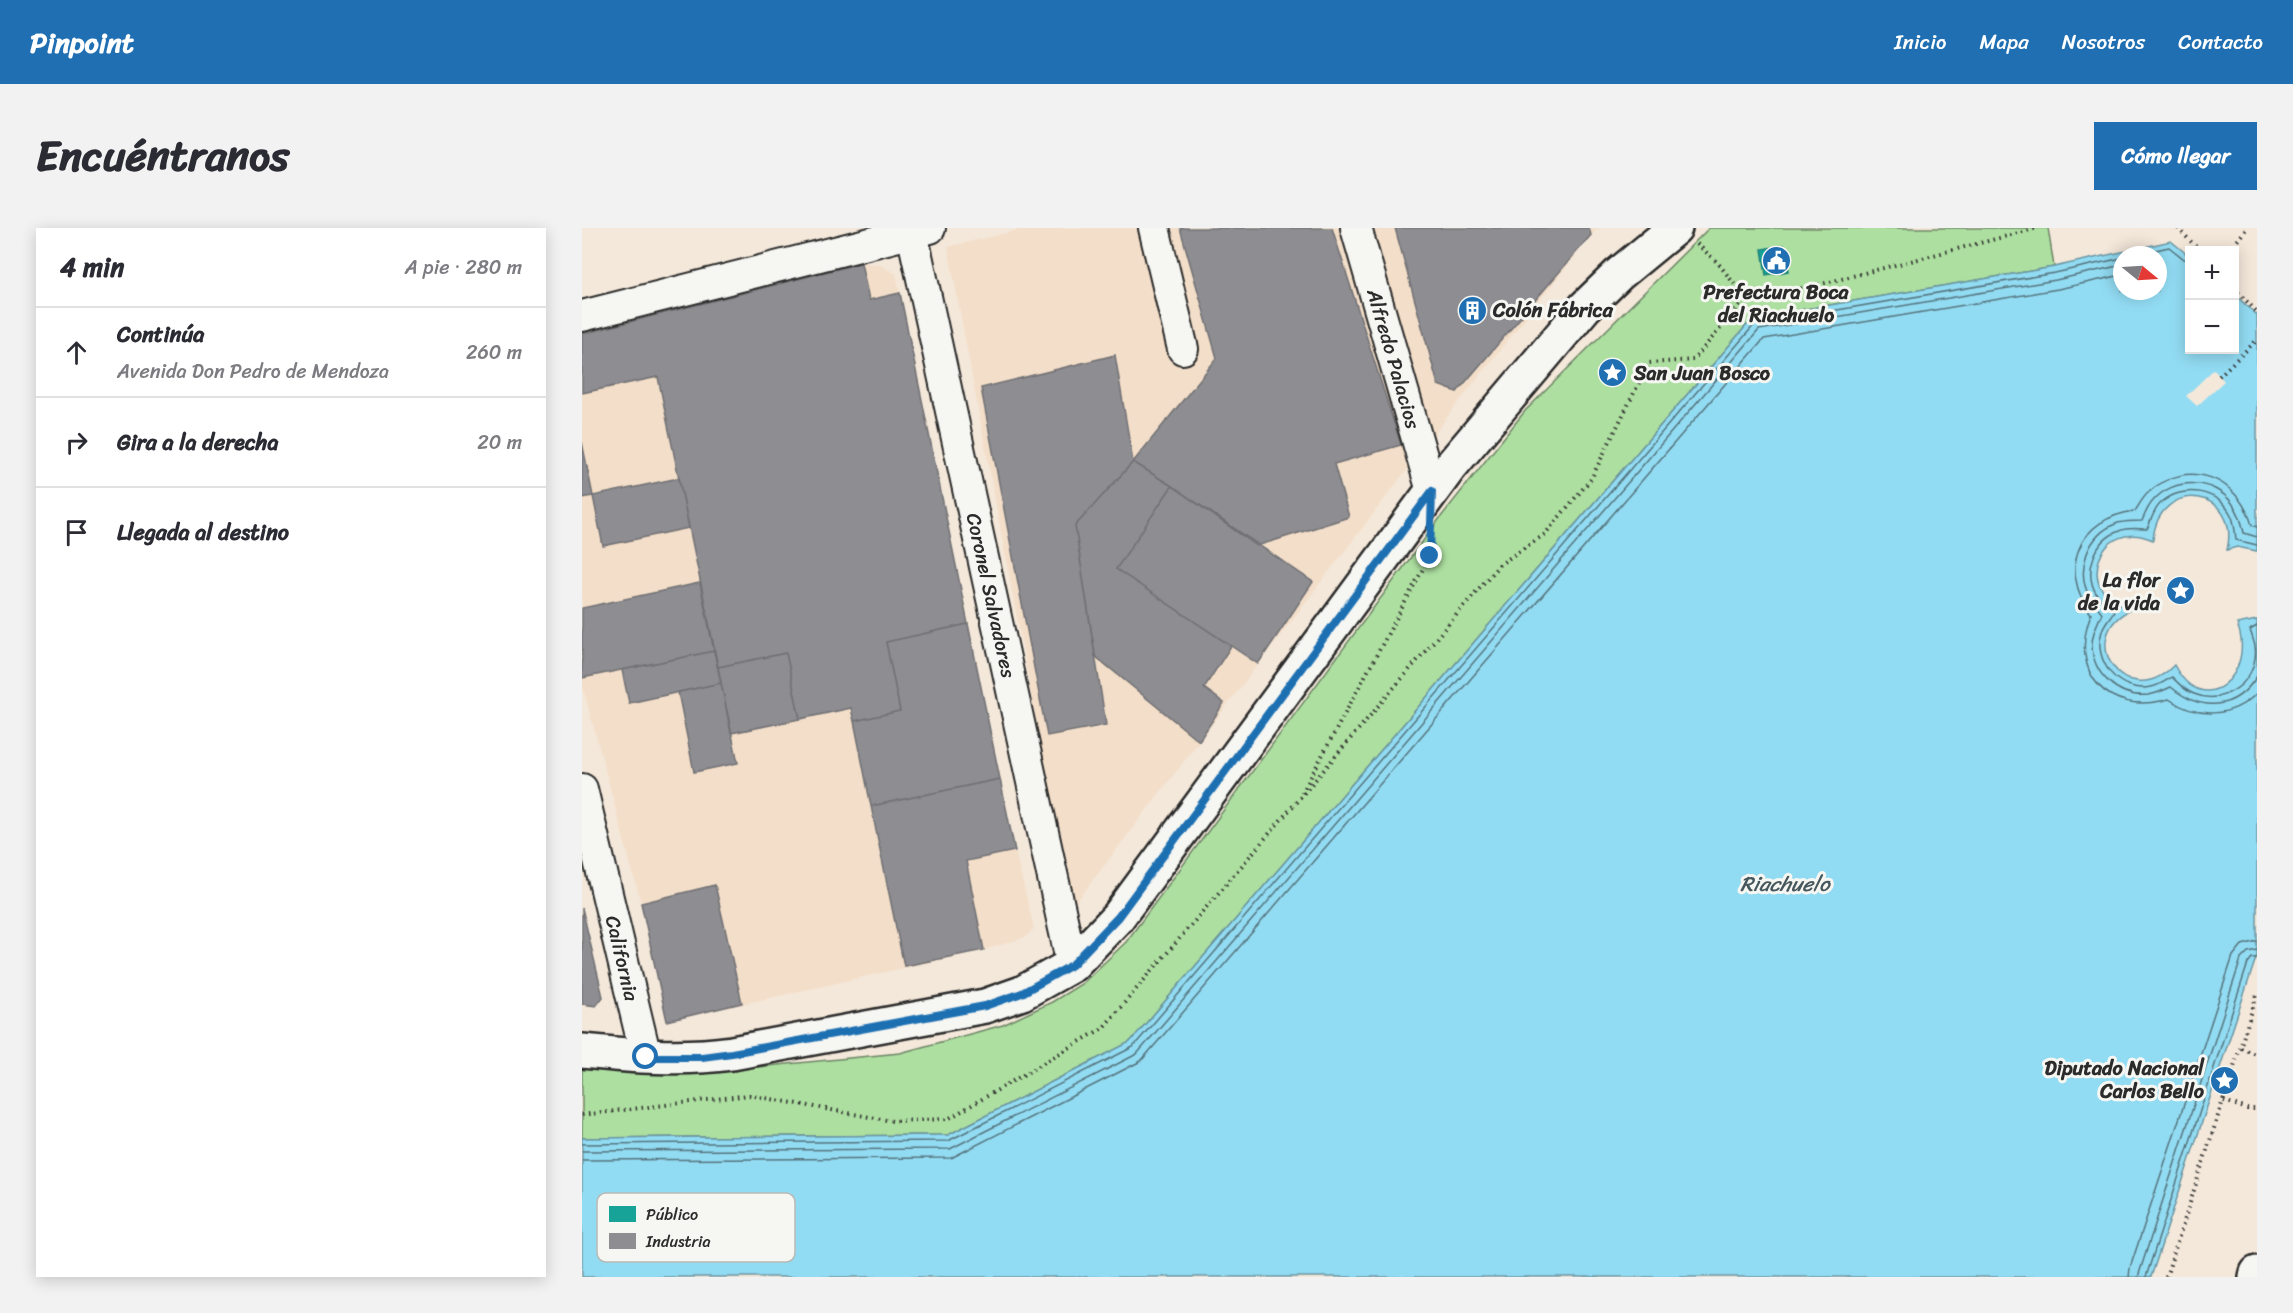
<!DOCTYPE html>
<html lang="es">
<head>
<meta charset="utf-8">
<style>
	:root { --surface:#fff; --page:#f2f2f3; --text:#2b2b33; --muted:#7c7c81; --line:#e1e1e2; --accent:#1f6fb2 }
	body { margin:0; font-family:Sriracha,sans-serif; background:var(--page); color:var(--text) }
	.controls { position:absolute; right:18px; top:18px; display:grid; overflow:hidden; border-radius:0px; box-shadow:0 3px 15px #0003 }
	.controls button { width:54px; height:54px; display:grid; place-items:center; padding:0; border:0; border-bottom:2px solid var(--line); background:var(--surface); color:var(--text); font:30px sans-serif }
	.compass { position:absolute; left:1531px; top:18px; width:54px; height:54px; border-radius:50%; background:var(--surface); box-shadow:0 3px 15px #0003; rotate:108deg }
	.stop { position:absolute; width:18px; height:18px; margin:-14px; border:4px solid #1f6fb2; border-radius:50%; background:#fff }
	.stop.end { background:#1f6fb2; border-color:#fff; box-shadow:0 2px 6px #0008 }
	.list { margin:0; padding:0; list-style:none }
	h2 { display:flex; justify-content:space-between; align-items:center; height:78px; margin:0; padding:0 24px; font-size:26px }
	h2 small { font-size:20px; font-weight:400; color:var(--muted) }
	.list li { display:grid; grid-template-columns:39px 1fr auto; gap:18px; align-items:center; box-sizing:border-box; height:90px; padding:0 24px; border-top:2px solid var(--line) }
	.list b { display:block; font-size:22px; white-space:nowrap }
	.list p { margin:0; font-size:20px; white-space:nowrap; color:var(--muted) }
	.list em { font-size:20px; font-style:normal; color:var(--muted) }
	.icon { flex:none; width:33px; height:33px; fill:none; stroke:currentColor; stroke-width:2; stroke-linecap:round; stroke-linejoin:round }
	.map { position:relative; flex:none; width:1675px; height:1049px; overflow:hidden; border-radius:0px }
	header { display:flex; align-items:center; gap:36px; box-sizing:border-box; height:84px; padding:0 30px; background:var(--accent); color:#fff }
	header strong { font-size:28px }
	nav { display:flex; gap:33px; margin-inline-start:auto; font-size:21px }
	.intro { display:flex; align-items:center; justify-content:space-between; box-sizing:border-box; height:144px; padding:0 36px }
	h1 { margin:0; font-size:42px }
	.button { padding:15px 27px; border-radius:0px; background:var(--accent); color:#fff; font-size:21px; font-weight:700 }
	main { display:flex; gap:36px; padding:0 36px }
	aside { flex:1; background:var(--surface); border-radius:0px; box-shadow:0 3px 15px #0003 }
	.map>svg:first-child { display:block }
</style>
</head>
<body>
<header>
<strong>Pinpoint</strong>
<nav><a>Inicio</a><a>Mapa</a><a>Nosotros</a><a>Contacto</a></nav>
</header>
<div class="intro"><h1>Encuéntranos</h1><a class="button">Cómo llegar</a></div>
<main>
<aside>
<h2>4 min<small>A pie · 280 m</small></h2>
<ul class="list">
<li><svg class="icon" aria-label="ahead" viewBox="0 0 24 24"><path d="M12 20V5M6 11l6-6 6 6"/></svg><div><b>Continúa</b><p>Avenida Don Pedro de Mendoza</p></div><em>260 m</em></li>
<li><svg class="icon" aria-label="right" viewBox="0 0 24 24"><path d="M7 20v-9h11M14 6l5 5-5 5"/></svg><div><b>Gira a la derecha</b></div><em>20 m</em></li>
<li><svg class="icon" aria-label="arrive" viewBox="0 0 24 24"><path d="M6 21V4h12l-3 4 3 4H6"/></svg><div><b>Llegada al destino</b></div></li>
</ul>
</aside>
<div class="map">
<svg width="1675" height="1049" viewBox="0 0 1675 1049">
	<rect width="100%" height="100%" fill="#f4e8da"/>
	<filter id="ink" filterUnits="userSpaceOnUse"><feTurbulence type="fractalNoise" baseFrequency=".0167" numOctaves="2"/><feDisplacementMap in="SourceGraphic" scale="12" xChannelSelector="R" yChannelSelector="G"/><feConvolveMatrix kernelMatrix="1 2 1 2 8 2 1 2 1" color-interpolation-filters="sRGB"/></filter>
	<g filter="url(#ink)">
		<path fill="#f3dec9" d="M445 0H1018L1012 4 879 171 489 681 366 19Z
			M279 35 296 36 314 46 433 623 452 700 444 709 402 722 85 793 59 675 0 456V106Z"/>
		<path fill="#addfa0" stroke="#6c8566" stroke-width="1.5" d="M1127 0H1466L1472 39 1171 90 548 814 366 907 0 910V835L116 845 318 825 421 797 470 774 501 755 544 714 858 290 943 183Z"/>
		<path fill="#92dcf3" stroke="#6995a3" stroke-width="1.5" fill-rule="evenodd" d="M1589 13 1607 28 1608 122H1652L1653 67 1675 87V323L1655 319 1645 322C1660 260 1576 248 1571 312 1516 287 1489 368 1550 381 1491 408 1544 487 1592 437 1622 494 1675 446 1655 396L1675 392V727L1569 1049H0V910L366 907 548 814 1171 90 1472 39ZM1540 27H1576V63H1540Z"/>
		<path fill="#f4e8da" d="M1632 141 1642 153 1615 178 1604 168Z"/>
		<path fill="#17a398" stroke="#1d7f77" stroke-width="1.5" d="M1202 17 1207 43 1184 47 1180 21Z"/>
		<path fill="#8d8d92" stroke="#707073" stroke-width="1.5" d="M598 0H750L819 217 752 236 767 289 675 318 590 258 551 234 635 130Z
			M813 0H1007L1009 7 875 164 856 157Z
			M279 35 287 72 318 65 386 396 304 414 318 483 272 493 269 480 218 491 204 425 136 439 76 149 0 165V106Z
			M533 127 551 234 493 298 524 497 465 508 399 160Z
			M0 214 11 268 0 270Z
			M551 234 590 258 534 341 649 418 622 460 642 475 617 513 513 428 493 298Z
			M97 250 107 300 21 318 11 268Z
			M590 258 731 354 676 436 534 341Z
			M118 355 132 423 0 450V380Z
			M386 396 418 551 289 578 272 493 318 483 304 414Z
			M132 423 139 455 47 475 40 442Z
			M204 425 218 491 149 505 136 439Z
			M139 455 156 535 112 544 96 464Z
			M418 551 433 623 384 633 402 722 322 738 289 578Z
			M133 657 160 775 85 793 59 675Z
			M0 680 21 769 14 778 0 776Z"/>
		<g fill="none" stroke-linecap="round" stroke-linejoin="round">
			<path stroke="#54727b" stroke-width="1.5" d="M1552 27 1587 19 1602 31 1608 32
				M1675 299 1670 297C1656 249 1606 229 1567 264 1561 269 1557 277 1553 283 1496 290 1476 341 1509 386 1486 445 1526 489 1587 471 1615 491 1650 490 1675 465
				M1675 309 1662 305C1660 294 1657 284 1650 275 1631 250 1591 249 1571 273 1566 278 1563 286 1560 293 1552 293 1544 293 1536 295 1505 306 1493 342 1508 370 1512 375 1517 380 1520 385 1516 395 1510 404 1510 416 1510 446 1536 470 1566 467 1574 466 1582 462 1589 459 1619 484 1653 483 1675 448
				M1675 317 1654 312C1653 305 1653 297 1650 289 1638 261 1599 255 1578 276 1571 283 1569 293 1565 301 1555 301 1546 299 1537 303 1512 313 1501 344 1515 367 1520 374 1527 378 1532 383 1528 390 1522 395 1520 403 1510 433 1537 466 1569 459 1577 458 1583 453 1590 449 1597 456 1603 463 1612 466 1639 477 1669 458 1673 430 1675 420 1671 411 1668 402L1675 398
				M0 916 366 913 551 819 1173 96 1473 45 1540 30
				M0 923 368 921 555 826 1177 102 1474 52 1540 37
				M0 932 369 930 559 833 1182 111 1476 61 1540 47
				M1547 1049 1548 1040 1651 728 1660 717 1675 713
				M1556 1049 1659 731 1666 724 1675 722
				M1564 1049 1666 735 1670 730H1675"/>
			<defs>
				<g id="minor">
					<path id="s1" d="M329 0 490 737"/>
					<path d="M572 0 601 121"/>
					<path id="s2" d="M774 0 850 263"/>
					<path d="M0 88 348 0"/>
					<path id="s3" d="M0 561 64 829"/>
				</g>
				<path id="secondary" d="M0 823C50 828 100 832 150 825L403 778 440 765 490 737 536 689 868 239 1003 79 1037 46 1093 0
					M1674 1049 1675 1045"/>
			</defs>
			<use href="#minor" stroke="#2b2b2b" stroke-width="34"/>
			<use href="#secondary" stroke="#2b2b2b" stroke-width="38"/>
			<path stroke="#2b2b2b" stroke-width="4" stroke-dasharray="1.5 4.5" stroke-linecap="butt" d="M1596 0 1617 22
				M1115 16 1136 35 1164 71
				M1648 22 1665 0
				M1652 60 1675 84
				M1637 148 1675 112
				M720 565 848 328 849 317
				M1659 820 1675 827
				M1642 873 1665 881H1675
				M0 887 167 867 310 893 366 891 521 800 917 337 963 306 1009 251 1067 135 1111 132 1164 71 1232 58 1456 0
				M1584 1049 1675 767"/>
			<use href="#minor" stroke="#f6f6f2" stroke-width="30"/>
			<use href="#secondary" stroke="#f6f6f2" stroke-width="33"/>
		</g>
	</g>
	<g fill="none" stroke-linecap="round" stroke-linejoin="round" filter="url(#ink)">
		<path stroke="#1f6fb2" stroke-width="8" d="M64 829H120L150 825 403 778 440 765 490 737 536 689 850 263 848 328"/>
	</g>
	<defs>
		<symbol id="civic-disc" viewBox="-11 -11 22 22"><circle r="9.5" fill="#1f6fb2" stroke="#f6f6f2"/><path d="M-.6-6.5H3V-4.5H.6V-3L4-1V1h2V6H-6V1h2V-1L-.6-3ZM-1.2 2.5V6h2.4V2.5Z" fill="#fff"/></symbol>
		<symbol id="building-disc" viewBox="-11 -11 22 22"><circle r="9.5" fill="#1f6fb2" stroke="#f6f6f2"/><path d="M-4-6H4V6H1V3H-1V6H-4ZM-2.5-4.3h1.7v1.8h-1.7ZM.8-4.3h1.7v1.8H.8ZM-2.5-1h1.7V.8h-1.7ZM.8-1h1.7V.8H.8Z" fill="#fff"/></symbol>
		<symbol id="sight-disc" viewBox="-11 -11 22 22"><circle r="9.5" fill="#1f6fb2" stroke="#f6f6f2"/><path d="M0-6L1.8-2.2L6-1.7L2.9 1.2L3.7 5.4L0 3.3L-3.7 5.4L-2.9 1.2L-6-1.7L-1.8-2.2Z" fill="#fff"/></symbol>
	</defs>
	<g fill-rule="evenodd">
		<use href="#civic-disc" x="1178" y="16" width="33" height="33"/>
		<use href="#building-disc" x="874" y="66" width="33" height="33"/>
		<use href="#sight-disc" x="1014" y="128" width="33" height="33"/>
		<use href="#sight-disc" x="1582" y="346" width="33" height="33"/>
		<use href="#sight-disc" x="1626" y="836" width="33" height="33"/>
	</g>
	<g text-anchor="middle" stroke-width="6" stroke-linejoin="round" paint-order="stroke">
		<g font-size="20" font-weight="bold" fill="#2b2b2b" stroke="#f6f6f2" text-anchor="start">
			<text x="1194" y="71" text-anchor="middle">Prefectura Boca<tspan x="1194" dy="23">del Riachuelo</tspan></text>
			<text x="911" y="89">Colón Fábrica</text>
			<text x="1052" y="152">San Juan Bosco</text>
			<text x="1578" y="359" text-anchor="end">La flor<tspan x="1578" dy="23">de la vida</tspan></text>
			<text x="1622" y="847" text-anchor="end">Diputado Nacional<tspan x="1622" dy="23">Carlos Bello</tspan></text>
		</g>
		<g font-size="20" fill="#2b2b2b" stroke="#f6f6f2">
			<text dy="7" stroke="none"><textPath href="#s2" startOffset="136">Alfredo Palacios</textPath></text>
			<text dy="7" stroke="none"><textPath href="#s1" startOffset="376">Coronel Salvadores</textPath></text>
			<text dy="7" stroke="none"><textPath href="#s3" startOffset="174">California</textPath></text>
		</g>
		<g font-size="21" font-style="italic" fill="#45575d" stroke="#f6f6f2">
			<text x="1203" y="663">Riachuelo</text>
		</g>
	</g>
	<rect x="15" y="965" width="198" height="69" rx="9" fill="#f6f6f2" stroke="#b9b9b6" stroke-width="1.5"/>
	<rect x="27" y="978" width="27" height="16" fill="#17a398"/>
	<rect x="27" y="1005" width="27" height="16" fill="#8d8d92"/>
	<g font-size="16" fill="#2b2b2b">
		<text x="64" y="992">Público</text>
		<text x="64" y="1019">Industria</text>
	</g>
</svg>
<div class="controls">
<button>+</button>
<button>−</button>
</div>
<svg class="compass" viewBox="-18 -18 36 36"><path d="M0-13l5 13h-10z" fill="#e53935"/><path d="M0 13l5-13h-10z" fill="#7c7c81"/></svg>
<div class="stop" style="left:64px;top:829px"></div>
<div class="stop end" style="left:848px;top:328px"></div>
</div>
</main>
</body>
</html>
